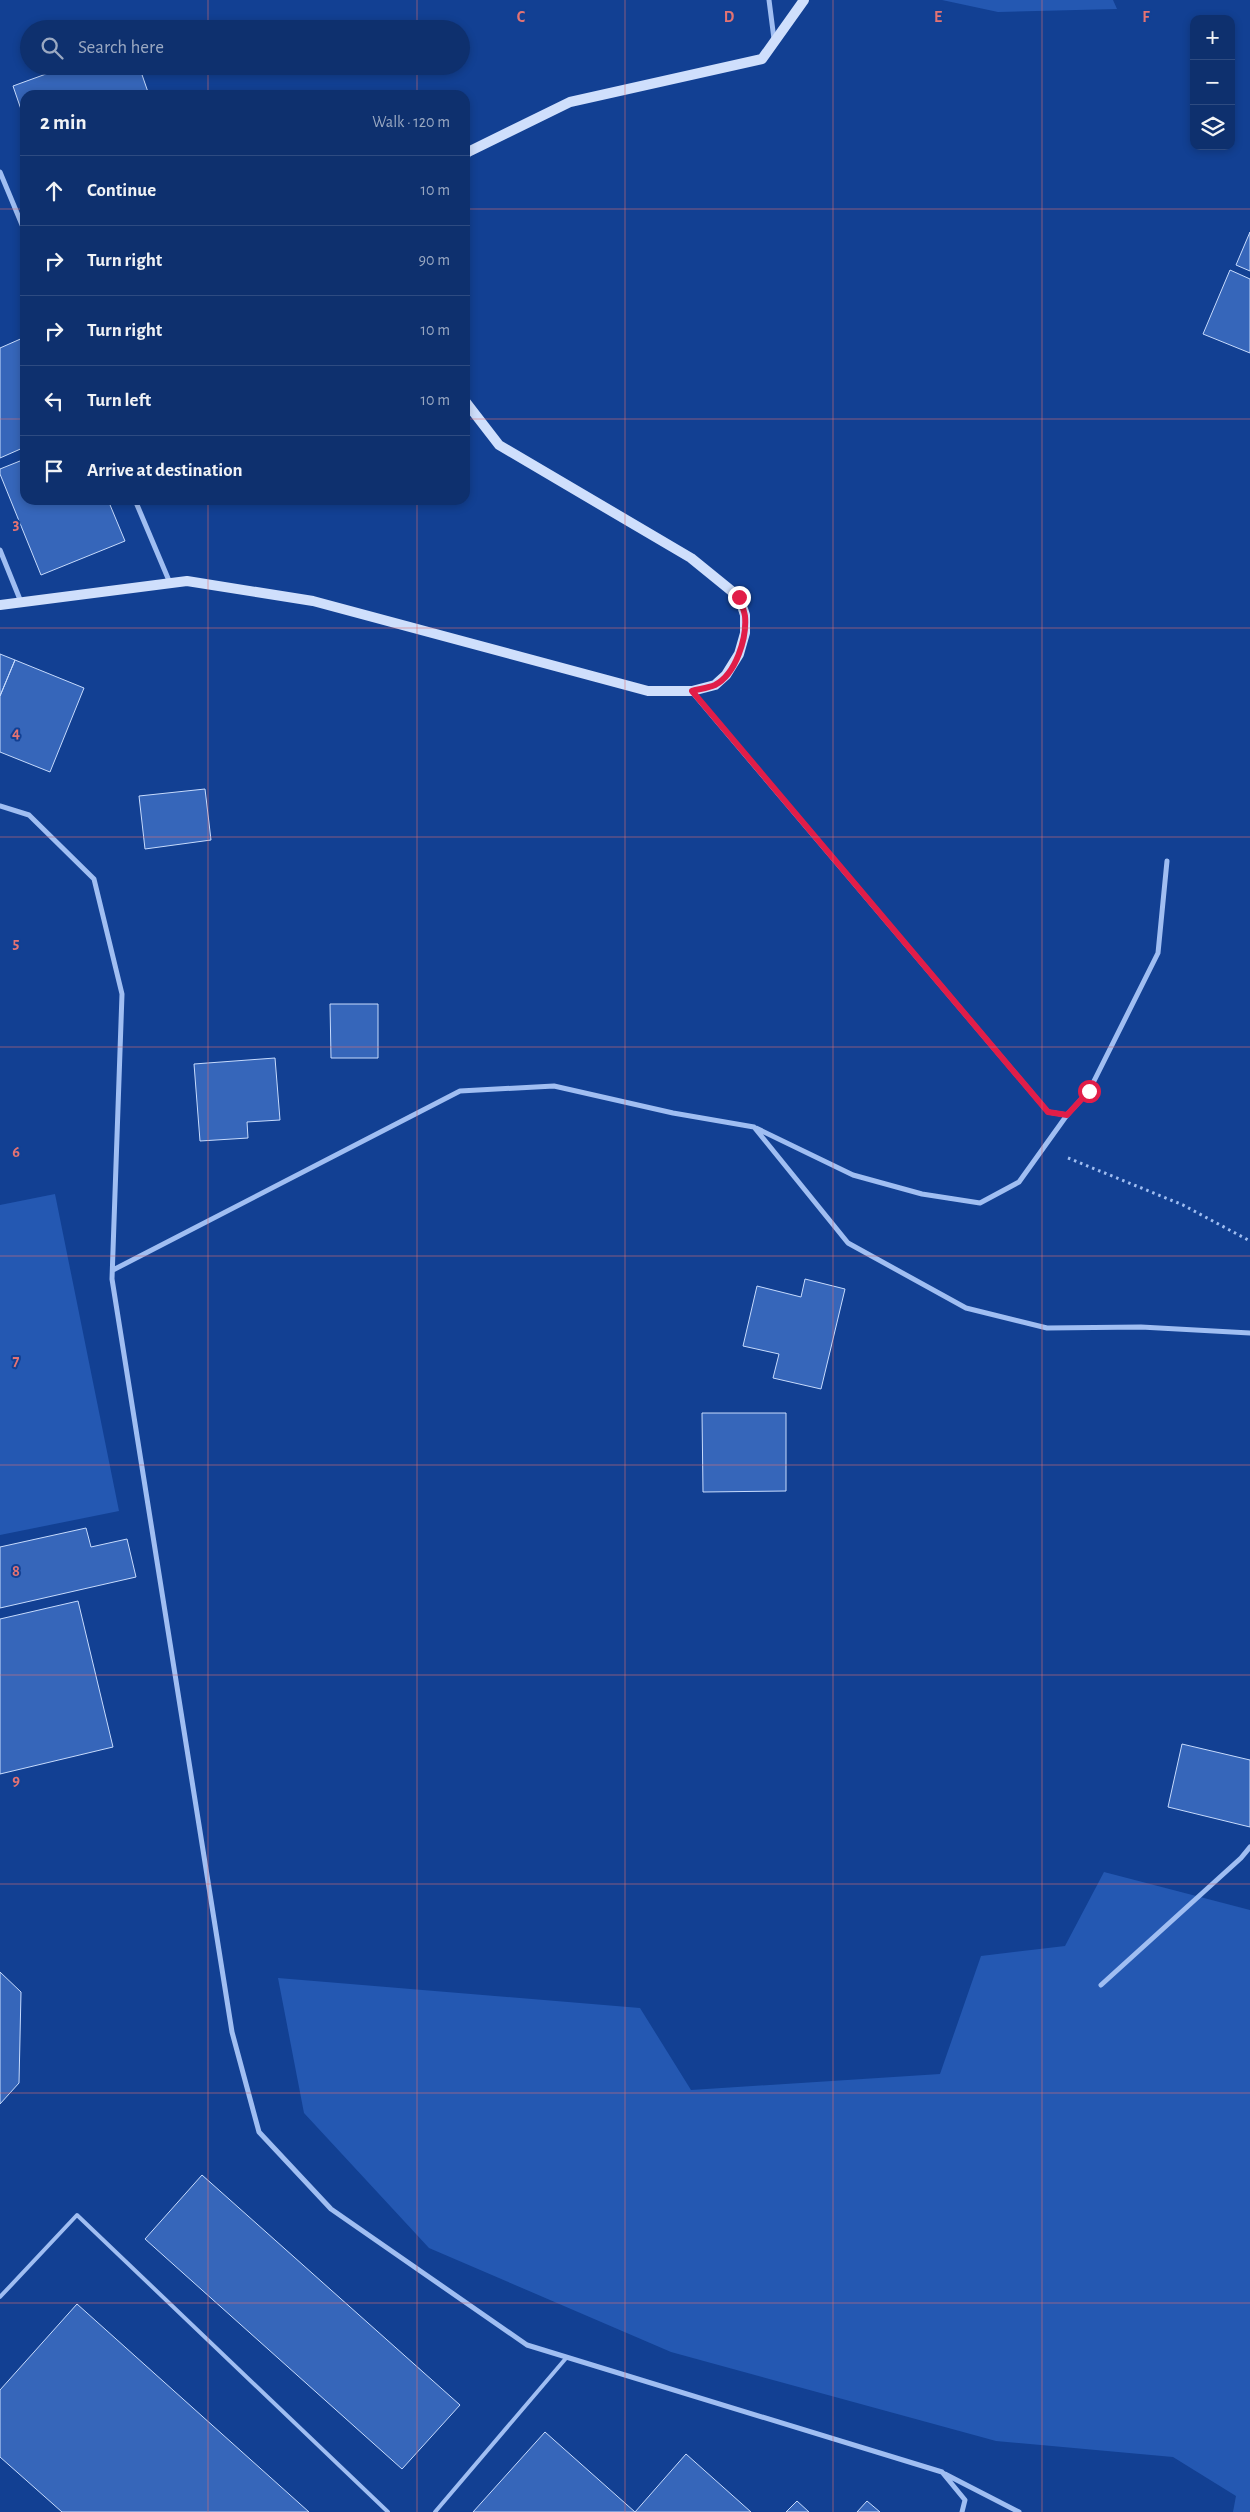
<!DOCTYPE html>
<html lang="en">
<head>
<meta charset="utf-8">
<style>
	:root { --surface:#0e306e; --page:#1c3c76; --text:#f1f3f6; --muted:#9ba9c2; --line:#2e4b81 }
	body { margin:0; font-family:"Alegreya Sans",sans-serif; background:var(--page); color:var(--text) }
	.controls { position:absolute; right:15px; top:15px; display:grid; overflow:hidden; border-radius:10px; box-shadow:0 2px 8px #0003 }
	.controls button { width:45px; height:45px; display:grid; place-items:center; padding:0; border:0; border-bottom:1px solid var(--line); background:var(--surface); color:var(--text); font:25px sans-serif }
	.stop { position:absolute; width:15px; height:15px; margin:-11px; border:4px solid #e11d48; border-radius:50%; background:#fff }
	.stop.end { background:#e11d48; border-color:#fff; box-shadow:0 1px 5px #0008 }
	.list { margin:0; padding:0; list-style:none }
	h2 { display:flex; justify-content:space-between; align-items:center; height:65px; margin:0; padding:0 20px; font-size:21px }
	h2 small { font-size:16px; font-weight:400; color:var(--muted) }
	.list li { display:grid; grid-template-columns:32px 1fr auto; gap:15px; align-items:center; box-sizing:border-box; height:70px; padding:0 20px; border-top:1px solid var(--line) }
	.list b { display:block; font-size:19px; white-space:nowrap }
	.list em { font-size:16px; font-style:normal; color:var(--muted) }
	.icon { flex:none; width:28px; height:28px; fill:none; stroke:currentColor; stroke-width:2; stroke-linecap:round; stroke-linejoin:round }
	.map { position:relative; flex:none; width:1250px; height:2512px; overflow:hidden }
	.search { position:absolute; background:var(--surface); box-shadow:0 2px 8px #0003; left:20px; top:20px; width:450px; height:55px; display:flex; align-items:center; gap:12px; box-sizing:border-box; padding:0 18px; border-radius:28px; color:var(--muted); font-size:19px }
	.panel { position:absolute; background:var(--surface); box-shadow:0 2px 8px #0003; left:20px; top:90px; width:450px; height:415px; border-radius:15px }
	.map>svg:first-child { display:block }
</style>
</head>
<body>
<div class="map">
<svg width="1250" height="2512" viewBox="0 0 1250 2512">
	<rect width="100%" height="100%" fill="#124093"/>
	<path fill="#2458b2" d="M942 0H1113L1117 9 998 12Z
		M55 1194 119 1511 0 1535V1205Z
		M1104 1872 1250 1910V2512H1233L1236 2496 1173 2457 996 2441 671 2352 429 2248 304 2113 278 1978 640 2008 691 2090 940 2074 981 1956 1065 1946Z"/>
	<path fill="#3666ba" stroke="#c7dbfd" d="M68 66H139L149 95H25V121L13 86Z
		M1250 232V271L1236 265Z
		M1230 270 1250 279V353L1203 334Z
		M25 337V447L0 458V348Z
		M25 459V500H108L125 541 41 575 0 474V469Z
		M0 654 15 660 0 696Z
		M15 660 84 688 50 772 0 752V696Z
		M205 789 211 840 145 849 139 796Z
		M330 1004H378V1058H331Z
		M275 1058 280 1120 247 1122 248 1138 200 1141 194 1064Z
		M805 1279 845 1289 821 1389 773 1378 779 1354 743 1346 757 1286 801 1297Z
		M702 1413H786V1491L703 1492Z
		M86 1528 91 1547 127 1539 136 1577 0 1608V1547Z
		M78 1601 113 1747 0 1774V1619Z
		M1182 1744 1250 1760V1827L1168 1807Z
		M0 1972 21 1992 19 2083 0 2104Z
		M202 2175 460 2405 402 2469 145 2239Z
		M77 2304 309 2512H62L0 2457V2390Z
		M545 2432 635 2512 686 2454 751 2512H473Z
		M797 2501 809 2512H786Z
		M867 2501 880 2512H857Z"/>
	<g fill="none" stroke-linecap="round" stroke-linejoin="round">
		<path stroke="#a0bef2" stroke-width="3" stroke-dasharray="2.5 4" stroke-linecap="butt" d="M1068 1158 1183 1205 1250 1241"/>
		<path stroke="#a0bef2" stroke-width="4" d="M0 2297 77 2215 388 2512
			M435 2512 567 2357"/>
		<path stroke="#a0bef2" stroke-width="5" d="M769 0 774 39
			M0 172 25 232
			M135 500 170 583
			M0 550 21 602
			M692 692 1048 1112 1067 1115 1089 1091 1158 953 1167 861
			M0 806 29 815 94 879 122 994 112 1279 232 2032 259 2132 331 2209 527 2345 942 2472 965 2500 962 2512
			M756 1128 853 1175 922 1194 980 1203 1019 1182 1067 1115
			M113 1270 460 1091 554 1086 673 1113 754 1127 848 1243 966 1308 1047 1328 1141 1327 1250 1333
			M1101 1985 1241 1858 1250 1847
			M945 2474 1019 2512"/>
		<path stroke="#cfdffc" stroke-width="10" d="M465 157 466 153 570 102 762 59 804 0
			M0 605 187 581 313 601 648 691H692L715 685 726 675 739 654 745 633V615L739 597 691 558 499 445 465 401"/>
	</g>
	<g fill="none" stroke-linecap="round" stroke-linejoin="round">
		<path stroke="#e11d48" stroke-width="6" d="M739 597C741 603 744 610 745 616 747 638 736 674 715 685 708 688 699 689 692 691L1048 1112 1067 1115 1089 1091"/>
	</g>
	<path fill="none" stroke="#e47373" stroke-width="1" stroke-opacity="0.55" d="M208 0V29M417 0V29M625 0V2512M833 0V2512M1042 0V2512M208 66V95M417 66V95M0 209H25M465 209H1250M0 419H25M465 419H1250M208 500V2512M417 500V2512M0 628H1250M0 837H1250M0 1047H1250M0 1256H1250M0 1465H1250M0 1675H1250M0 1884H1250M0 2093H1250M0 2303H1250"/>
	<g font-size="16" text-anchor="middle" font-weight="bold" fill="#e47373" stroke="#124093" stroke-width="4" stroke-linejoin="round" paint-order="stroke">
		<text x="521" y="22">C</text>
		<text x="729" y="22">D</text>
		<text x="938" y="22">E</text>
		<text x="1146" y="22">F</text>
		<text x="16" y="529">3</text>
		<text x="16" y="738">4</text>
		<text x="16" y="948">5</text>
		<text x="16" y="1157">6</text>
		<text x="16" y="1366">7</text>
		<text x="16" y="1576">8</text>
		<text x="16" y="1785">9</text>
	</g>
</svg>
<div class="controls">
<button>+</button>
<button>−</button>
<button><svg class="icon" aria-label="layers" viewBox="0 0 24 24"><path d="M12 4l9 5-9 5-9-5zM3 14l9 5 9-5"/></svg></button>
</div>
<div class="stop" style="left:1089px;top:1091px"></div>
<div class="stop end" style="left:739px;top:597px"></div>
<div class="search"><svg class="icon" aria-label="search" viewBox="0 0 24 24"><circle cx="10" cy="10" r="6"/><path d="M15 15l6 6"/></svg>Search here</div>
<section class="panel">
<h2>2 min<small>Walk · 120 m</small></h2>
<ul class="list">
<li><svg class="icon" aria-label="ahead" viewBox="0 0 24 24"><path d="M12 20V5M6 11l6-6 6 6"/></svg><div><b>Continue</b></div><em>10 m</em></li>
<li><svg class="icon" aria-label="right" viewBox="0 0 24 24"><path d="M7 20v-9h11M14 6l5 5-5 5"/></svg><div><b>Turn right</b></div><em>90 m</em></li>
<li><svg class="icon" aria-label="right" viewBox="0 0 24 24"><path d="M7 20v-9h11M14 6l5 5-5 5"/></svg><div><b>Turn right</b></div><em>10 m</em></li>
<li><svg class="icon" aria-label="left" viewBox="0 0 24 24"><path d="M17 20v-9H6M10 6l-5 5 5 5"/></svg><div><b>Turn left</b></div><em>10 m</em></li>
<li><svg class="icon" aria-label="arrive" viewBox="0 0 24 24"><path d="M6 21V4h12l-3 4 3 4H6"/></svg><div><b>Arrive at destination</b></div></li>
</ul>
</section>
</div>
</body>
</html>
